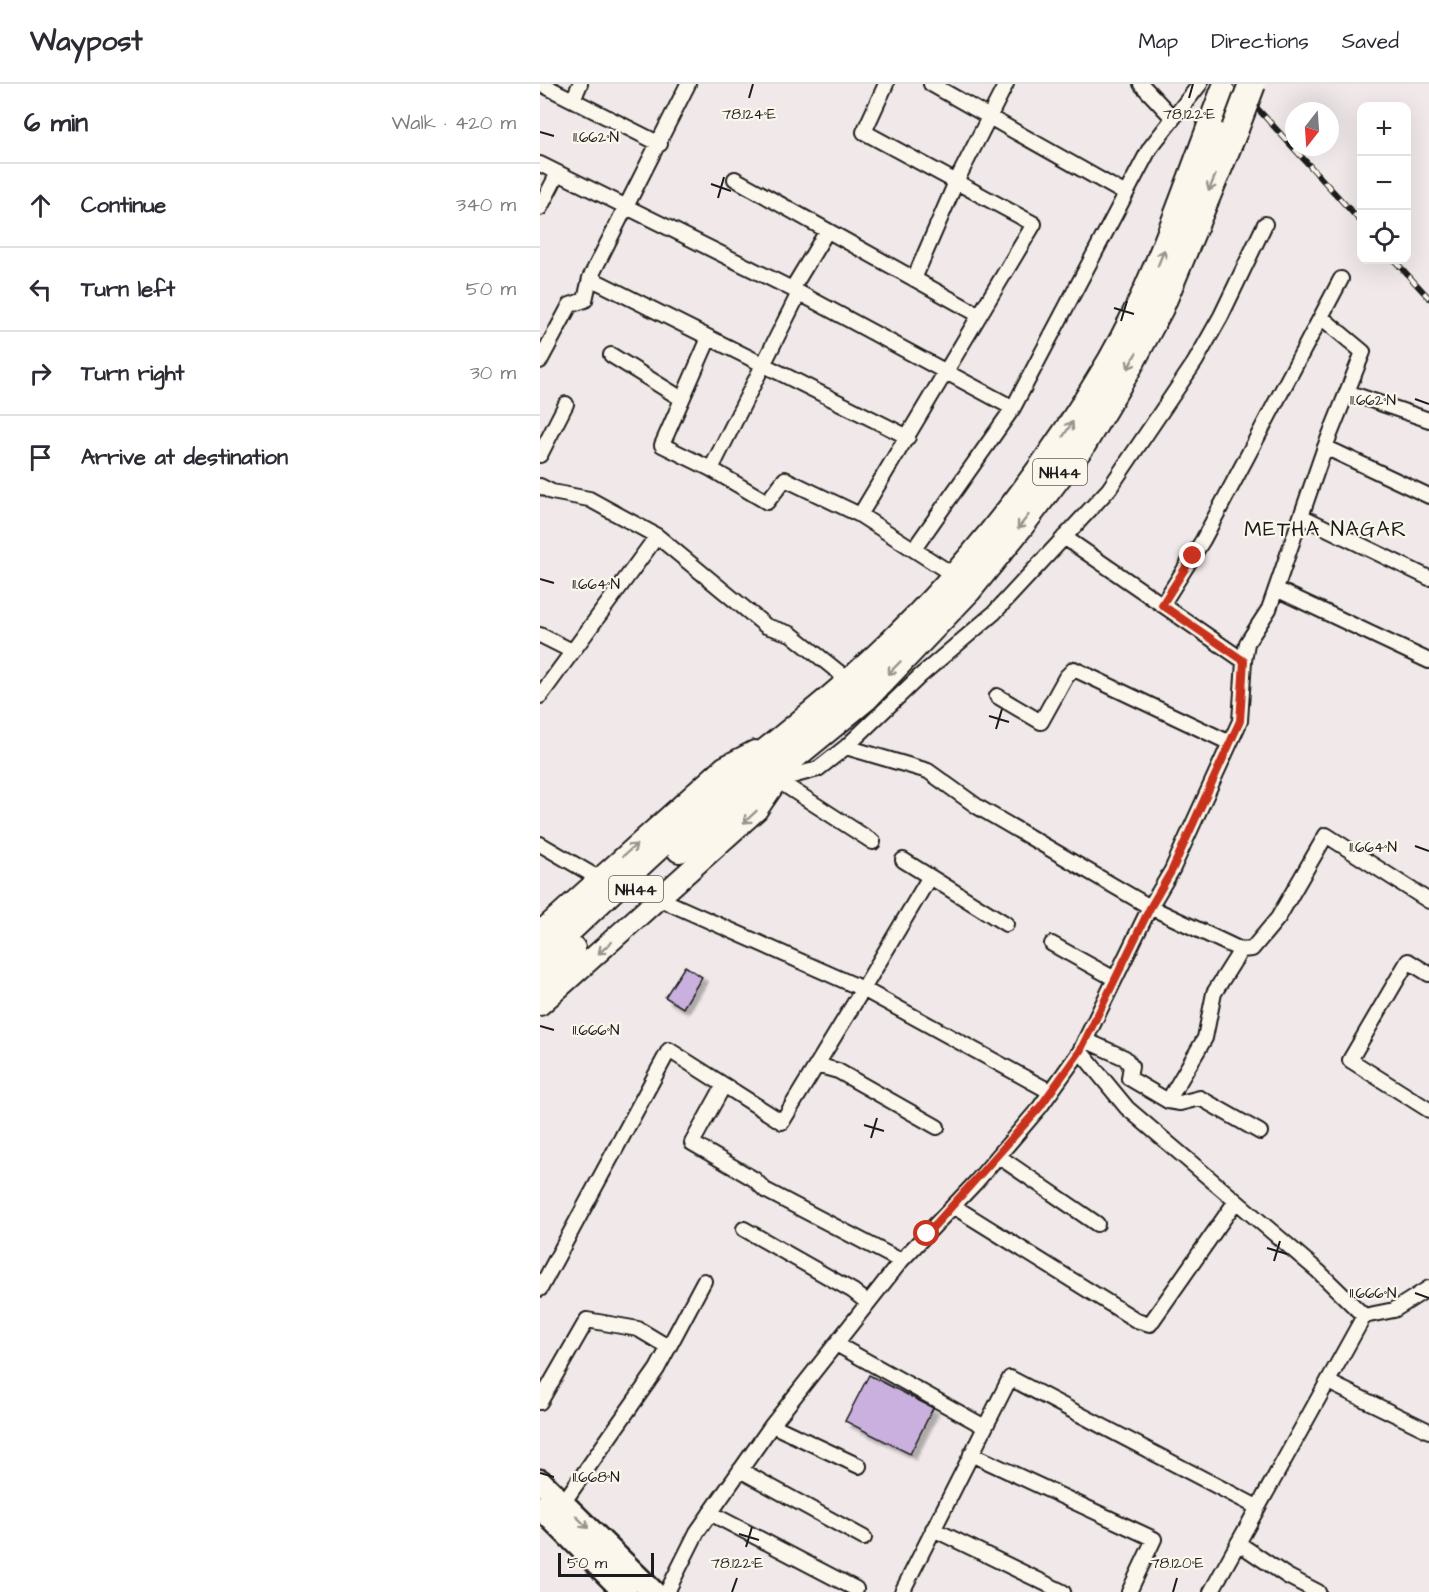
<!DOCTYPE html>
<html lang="en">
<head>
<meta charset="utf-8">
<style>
	:root { --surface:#fff; --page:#f7f7f7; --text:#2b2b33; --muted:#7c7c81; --line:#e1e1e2 }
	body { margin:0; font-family:"Architects Daughter",sans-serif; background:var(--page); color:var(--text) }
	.controls { position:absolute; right:18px; top:18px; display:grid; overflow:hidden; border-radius:12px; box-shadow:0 6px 24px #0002 }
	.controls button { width:54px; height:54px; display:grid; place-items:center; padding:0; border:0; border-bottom:2px solid var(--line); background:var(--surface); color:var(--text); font:30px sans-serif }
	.compass { position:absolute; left:745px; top:18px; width:54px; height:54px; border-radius:50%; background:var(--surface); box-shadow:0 6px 24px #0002; rotate:197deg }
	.scale { position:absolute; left:18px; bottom:15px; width:96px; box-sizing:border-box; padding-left:6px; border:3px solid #1c1c1c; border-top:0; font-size:16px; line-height:21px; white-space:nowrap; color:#1c1c1c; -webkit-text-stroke:4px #fbf7ec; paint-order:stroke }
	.stop { position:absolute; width:18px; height:18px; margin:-14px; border:4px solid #c8321e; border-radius:50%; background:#fff }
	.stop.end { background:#c8321e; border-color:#fff; box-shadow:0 2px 6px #0008 }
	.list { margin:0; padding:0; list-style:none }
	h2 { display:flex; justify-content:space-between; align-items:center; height:78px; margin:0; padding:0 24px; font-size:26px }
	h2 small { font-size:20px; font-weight:400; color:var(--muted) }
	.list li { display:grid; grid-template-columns:39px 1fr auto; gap:18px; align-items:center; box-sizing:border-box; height:84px; padding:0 24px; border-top:2px solid var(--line) }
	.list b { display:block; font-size:22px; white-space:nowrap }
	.list em { font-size:20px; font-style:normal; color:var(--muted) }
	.icon { flex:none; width:33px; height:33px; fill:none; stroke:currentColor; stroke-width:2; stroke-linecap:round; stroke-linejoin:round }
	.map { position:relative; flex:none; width:889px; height:1508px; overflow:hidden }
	header { display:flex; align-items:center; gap:36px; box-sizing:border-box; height:84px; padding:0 30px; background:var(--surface); border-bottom:2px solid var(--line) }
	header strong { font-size:28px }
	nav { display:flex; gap:33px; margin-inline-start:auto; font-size:21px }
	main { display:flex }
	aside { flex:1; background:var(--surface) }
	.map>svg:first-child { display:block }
</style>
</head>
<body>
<header>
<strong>Waypost</strong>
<nav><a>Map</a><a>Directions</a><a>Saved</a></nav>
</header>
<main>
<aside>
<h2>6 min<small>Walk · 420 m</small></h2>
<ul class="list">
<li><svg class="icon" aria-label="ahead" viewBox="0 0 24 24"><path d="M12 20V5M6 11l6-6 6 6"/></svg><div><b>Continue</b></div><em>340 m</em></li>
<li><svg class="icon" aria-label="left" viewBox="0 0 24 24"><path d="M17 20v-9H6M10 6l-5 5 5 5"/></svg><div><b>Turn left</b></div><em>50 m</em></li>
<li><svg class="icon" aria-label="right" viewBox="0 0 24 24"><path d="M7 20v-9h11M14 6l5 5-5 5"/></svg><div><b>Turn right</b></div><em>30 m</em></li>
<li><svg class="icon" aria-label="arrive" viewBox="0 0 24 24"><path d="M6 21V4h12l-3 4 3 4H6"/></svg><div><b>Arrive at destination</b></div></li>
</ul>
</aside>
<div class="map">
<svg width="889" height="1508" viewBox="0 0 889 1508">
	<defs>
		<filter id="shadow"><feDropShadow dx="5.5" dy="5.5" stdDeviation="1.5" flood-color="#0004"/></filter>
	</defs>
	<rect width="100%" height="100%" fill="#f1e9e9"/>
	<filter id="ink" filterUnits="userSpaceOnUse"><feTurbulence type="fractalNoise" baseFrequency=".0167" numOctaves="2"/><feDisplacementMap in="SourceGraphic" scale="12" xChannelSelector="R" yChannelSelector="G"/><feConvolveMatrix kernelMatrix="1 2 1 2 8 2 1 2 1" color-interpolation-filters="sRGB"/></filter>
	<g filter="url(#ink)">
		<path fill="#c9b0de" stroke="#1c1c1c" stroke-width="1.5" filter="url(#shadow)" d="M145 882 162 893 143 924 125 913Z
			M329 1291 393 1324 370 1370 305 1337Z"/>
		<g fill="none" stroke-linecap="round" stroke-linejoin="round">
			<defs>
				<path id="street" d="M1 0 120 60
					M148 0 50 194 368 353
					M391 0 584 109
					M601 0 633 34
					M33 16 40 0
					M0 80 252 205 473 324
					M195 95 439 231
					M0 124 18 89
					M374 195 416 98 466 0
					M252 205 287 147
					M259 209 171 385 227 418 245 395 320 431 494 140 324 48 346 0
					M781 233 823 268 785 363
					M169 254 122 361 171 385
					M71 271 142 315
					M0 277 30 221 45 216 50 194
					M807 308 889 336
					M0 371 26 320
					M0 402 12 408 49 415 117 452 226 542 251 550 311 598
					M320 431 415 492
					M761 432 889 494
					M374 465 473 324 610 64 660 0
					M736 505 889 577
					M622 521 663 456 801 195
					M0 551 32 567
					M704 577 707 559 729 525 785 363 889 412
					M0 612 117 452
					M457 612 501 638 526 593 534 585 690 659
					M306 663 388 687 438 723 610 823 701 866 712 865 738 834 786 751 889 817
					M237 696 278 685 306 663 380 592 454 529 569 405 655 278 681 232 725 140
					M237 696 333 758
					M0 760 58 794
					M363 776 466 840
					M389 794 323 905 511 1008
					M512 860 575 895
					M889 890 868 877 810 976 889 1026
					M545 956 585 974 591 982 589 994 628 1017 665 954 674 909 701 866
					M540 967 587 1024 778 1187 824 1232
					M277 981 298 987 397 1043
					M184 1001 152 1059 214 1095 225 1106 361 1177
					M628 1017 640 1019 660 1014 720 1048
					M458 1072 557 1140
					M413 1122 596 1236 610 1240 696 1117
					M204 1145 313 1207 328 1219
					M0 1205 129 966 242 1038 323 905 120 815
					M296 1260 445 1343
					M788 1298 889 1347
					M0 1318 47 1236 98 1245 128 1263
					M232 1341 319 1382
					M431 1370 614 1455 589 1508
					M200 1386 324 1454
					M23 1419 117 1285 164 1197
					M170 1429 316 1505
					M393 1445 523 1508
					M698 1459 747 1492 778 1508
					M127 1508 157 1448 232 1341 361 1177 436 1098 500 1023 540 967 610 823 632 786 700 637 704 577 524 453
					M362 1508 470 1294 717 1423
					M671 1508 824 1232 854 1226 889 1204"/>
				<path id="secondary" d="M0 848 184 683 215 667
					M0 921 217 726 243 688"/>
				<path id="primary" d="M0 1397 113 1508
					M0 1423 85 1508"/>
				<path id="highway" d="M140 765 325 614 428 506 480 442 542 361 589 282 620 224 695 45
					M0 873C61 816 121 758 184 703 225 667 269 635 310 598 413 506 501 396 571 277 621 190 650 93 687 0
					M0 896 32 865"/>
			</defs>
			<use href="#street" stroke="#1c1c1c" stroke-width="18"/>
			<use href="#secondary" stroke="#1c1c1c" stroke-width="24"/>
			<use href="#primary" stroke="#1c1c1c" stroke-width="27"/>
			<use href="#highway" stroke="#1c1c1c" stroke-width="30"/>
			<use href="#street" stroke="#fbf7ec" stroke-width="14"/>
			<use href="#secondary" stroke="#fbf7ec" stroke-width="20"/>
			<use href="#primary" stroke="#fbf7ec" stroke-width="22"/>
			<use href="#highway" stroke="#fbf7ec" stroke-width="26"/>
			<defs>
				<path id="rail" d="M695 0 822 139
					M854 176 889 214"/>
			</defs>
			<use href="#rail" stroke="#1c1c1c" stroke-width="6"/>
			<use href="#rail" stroke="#fbf7ec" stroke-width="4" stroke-dasharray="11" stroke-linecap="butt"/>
			<defs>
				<path id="highway-bridge" d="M695 45 712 0"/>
			</defs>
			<use href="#highway-bridge" stroke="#1c1c1c" stroke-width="30" stroke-linecap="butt"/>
			<use href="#highway-bridge" stroke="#fbf7ec" stroke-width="26"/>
		</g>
		<defs><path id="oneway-shaft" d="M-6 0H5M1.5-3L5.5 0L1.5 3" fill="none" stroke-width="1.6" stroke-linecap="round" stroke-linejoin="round" transform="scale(1.5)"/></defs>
		<g stroke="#97948e">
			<use href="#oneway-shaft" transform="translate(672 99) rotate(113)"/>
			<use href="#oneway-shaft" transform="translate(621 174) rotate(-68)"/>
			<use href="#oneway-shaft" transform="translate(592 277) rotate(118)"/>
			<use href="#oneway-shaft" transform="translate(528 345) rotate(-57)"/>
			<use href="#oneway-shaft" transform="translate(483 438) rotate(128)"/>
			<use href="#oneway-shaft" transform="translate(354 584) rotate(135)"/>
			<use href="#oneway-shaft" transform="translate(210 733) rotate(137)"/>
			<use href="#oneway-shaft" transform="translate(90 766) rotate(-41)"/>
			<use href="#oneway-shaft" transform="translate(65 864) rotate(139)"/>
			<use href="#oneway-shaft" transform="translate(42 1438) rotate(45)"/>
		</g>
	</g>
	<g fill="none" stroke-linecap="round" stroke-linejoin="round" filter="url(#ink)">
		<path stroke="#c8321e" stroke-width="8" d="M387 1150 500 1023 540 967 610 824 632 786 700 637 704 577 622 521 653 472"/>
	</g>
	<path fill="none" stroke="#1c1c1c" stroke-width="2" d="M209 14 213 0M649 14 653 0M0 48 14 52M171 100 191 107M178 114 184 93M574 224 594 230M581 237 587 217M875 315 889 320M0 495 14 499M449 632 469 638M456 645 462 625M875 762 889 767M0 942 14 946M324 1041 344 1047M331 1054 337 1034M727 1164 747 1170M734 1177 740 1157M875 1209 889 1214M0 1389 14 1393M199 1450 219 1456M206 1463 212 1443M192 1508 197 1494M633 1508 637 1494"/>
	<g text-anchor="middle" stroke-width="4.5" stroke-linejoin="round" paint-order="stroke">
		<g fill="#fbf7ec" stroke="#5f5e5a" stroke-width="1.5">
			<rect x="493" y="375" width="54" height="26" rx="4.5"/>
			<rect x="69" y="792" width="54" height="26" rx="4.5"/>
		</g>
		<g font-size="16" font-weight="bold" fill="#1c1c1c">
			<text x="520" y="394">NH44</text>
			<text x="96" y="811">NH44</text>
		</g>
		<g font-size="21" letter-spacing="1.5" fill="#1c1c1c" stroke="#fbf7ec">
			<text x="786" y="452">METHA NAGAR</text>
		</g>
	</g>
	<g font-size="15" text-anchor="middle" fill="#1c1c1c" stroke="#fbf7ec" stroke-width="4.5" stroke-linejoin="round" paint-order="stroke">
		<text x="209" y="35">78.124°E</text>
		<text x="649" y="35">78.122°E</text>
		<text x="56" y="58">11.662°N</text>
		<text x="833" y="321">11.662°N</text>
		<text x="56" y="505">11.664°N</text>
		<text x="833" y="768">11.664°N</text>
		<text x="56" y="951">11.666°N</text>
		<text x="833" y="1214">11.666°N</text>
		<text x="56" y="1398">11.668°N</text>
		<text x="197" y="1484">78.122°E</text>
		<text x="637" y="1484">78.120°E</text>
	</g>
</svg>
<div class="controls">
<button>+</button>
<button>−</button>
<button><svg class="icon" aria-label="locate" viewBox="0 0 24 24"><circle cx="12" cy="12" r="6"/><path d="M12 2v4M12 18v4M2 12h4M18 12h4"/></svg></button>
</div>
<svg class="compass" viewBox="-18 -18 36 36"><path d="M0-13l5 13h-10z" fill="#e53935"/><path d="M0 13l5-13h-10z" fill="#7c7c81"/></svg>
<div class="scale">50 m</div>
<div class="stop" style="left:387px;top:1150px"></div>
<div class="stop end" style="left:653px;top:472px"></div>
</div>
</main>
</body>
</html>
